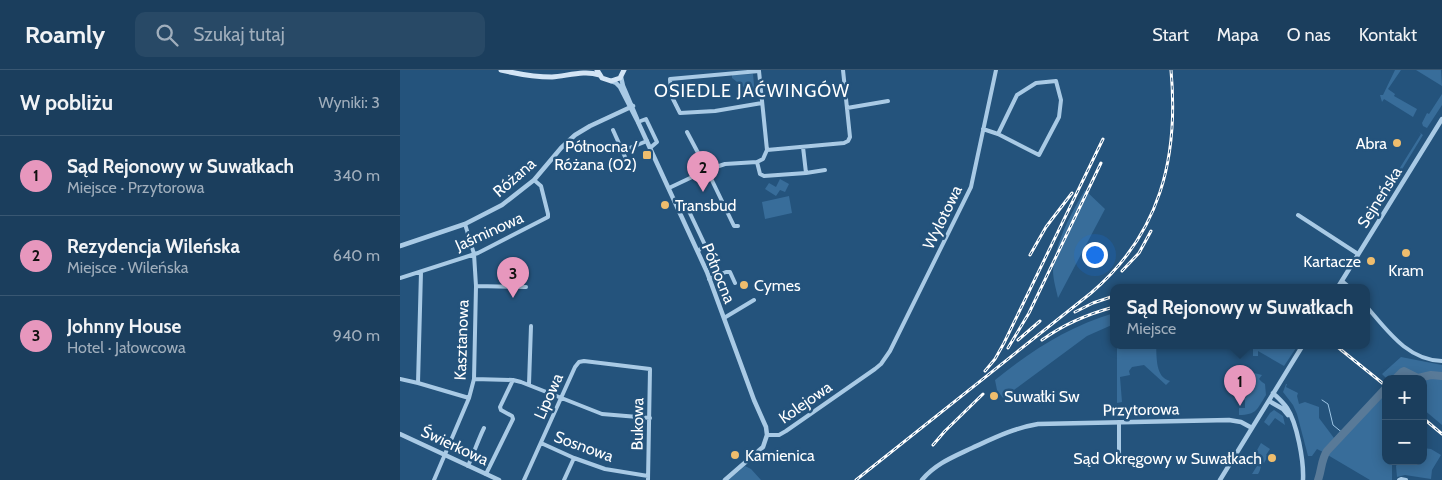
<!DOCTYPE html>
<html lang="pl">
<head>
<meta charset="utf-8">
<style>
	:root { --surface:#1b3e5d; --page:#284966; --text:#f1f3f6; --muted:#a0aebc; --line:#395772; --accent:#e797bd }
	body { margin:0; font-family:Cabin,sans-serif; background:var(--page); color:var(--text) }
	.controls { position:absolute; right:15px; bottom:15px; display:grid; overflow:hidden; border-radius:10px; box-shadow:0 2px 12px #0003 }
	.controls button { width:45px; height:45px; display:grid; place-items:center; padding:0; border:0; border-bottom:1px solid var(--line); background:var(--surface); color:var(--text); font:25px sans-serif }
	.you { position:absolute; left:694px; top:184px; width:18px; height:18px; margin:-12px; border:4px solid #fff; border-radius:50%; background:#1a73e8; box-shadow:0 0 0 8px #1a73e833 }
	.badge { display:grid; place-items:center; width:32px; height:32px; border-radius:50%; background:var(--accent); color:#111; font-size:16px; font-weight:700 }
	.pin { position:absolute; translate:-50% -41px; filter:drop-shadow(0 1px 2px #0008) }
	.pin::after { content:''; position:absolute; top:26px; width:18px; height:15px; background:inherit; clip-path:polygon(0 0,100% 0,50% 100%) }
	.popup { position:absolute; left:710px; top:214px; width:260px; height:65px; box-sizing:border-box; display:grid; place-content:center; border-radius:10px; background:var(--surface); filter:drop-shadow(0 1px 4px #0005); font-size:16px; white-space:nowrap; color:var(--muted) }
	.popup b { font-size:19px; color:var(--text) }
	.popup::after { content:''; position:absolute; left:50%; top:100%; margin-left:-10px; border:10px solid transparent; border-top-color:var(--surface) }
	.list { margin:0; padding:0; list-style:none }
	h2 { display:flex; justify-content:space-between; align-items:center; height:65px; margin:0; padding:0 20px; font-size:21px }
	h2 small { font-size:16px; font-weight:400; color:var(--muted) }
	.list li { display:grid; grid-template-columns:32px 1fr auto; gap:15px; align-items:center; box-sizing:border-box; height:80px; padding:0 20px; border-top:1px solid var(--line) }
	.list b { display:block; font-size:19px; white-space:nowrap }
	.list p { margin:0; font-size:16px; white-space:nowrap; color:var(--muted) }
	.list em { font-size:16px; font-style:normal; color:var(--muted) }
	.icon { flex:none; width:28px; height:28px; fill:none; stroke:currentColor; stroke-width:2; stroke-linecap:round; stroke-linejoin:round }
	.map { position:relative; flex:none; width:1042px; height:410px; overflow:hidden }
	header { display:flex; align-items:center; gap:30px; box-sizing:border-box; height:70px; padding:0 25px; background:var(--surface); border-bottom:1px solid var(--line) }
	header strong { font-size:24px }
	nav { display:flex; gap:28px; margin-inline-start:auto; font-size:18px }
	.search { width:350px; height:45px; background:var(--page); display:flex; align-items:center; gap:12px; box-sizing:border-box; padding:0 18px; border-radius:10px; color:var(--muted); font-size:19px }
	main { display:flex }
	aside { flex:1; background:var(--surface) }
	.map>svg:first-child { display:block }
</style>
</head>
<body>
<header>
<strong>Roamly</strong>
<div class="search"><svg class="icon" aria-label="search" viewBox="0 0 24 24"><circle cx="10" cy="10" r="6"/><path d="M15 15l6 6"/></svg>Szukaj tutaj</div>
<nav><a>Start</a><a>Mapa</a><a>O nas</a><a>Kontakt</a></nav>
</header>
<main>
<aside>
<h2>W pobliżu<small>Wyniki: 3</small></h2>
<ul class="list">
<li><span class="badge">1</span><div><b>Sąd Rejonowy w Suwałkach</b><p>Miejsce · Przytorowa</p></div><em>340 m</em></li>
<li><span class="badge">2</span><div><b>Rezydencja Wileńska</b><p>Miejsce · Wileńska</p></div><em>640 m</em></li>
<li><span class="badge">3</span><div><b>Johnny House</b><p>Hotel · Jałowcowa</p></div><em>940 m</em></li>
</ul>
</aside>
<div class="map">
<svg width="1042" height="410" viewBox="0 0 1042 410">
	<rect width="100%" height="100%" fill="#24537c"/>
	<path fill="#386d9a" d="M995 0H1001L988 19 995 24 994 26 1017 39 1013 47 984 29 982 32 980 25H983Z
		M1016 0H1041L1042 16Z
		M353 4 355 25H354L332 8V5Z
		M1042 24V35L1027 58 1023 56 1022 53 1027 43 1029 44Z
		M1019 62 1023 65 990 119 988 117 1021 64Z
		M380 109 389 114 385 122 380 120 376 126 365 119 369 113 376 117Z
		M685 120 705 139 658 228C656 219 653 209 653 200 656 171 670 145 685 120Z
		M389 126 392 143 365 149 362 132Z
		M714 243V254L687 266 603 328 597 320 595 310C632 280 668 257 714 243Z
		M717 275H756C757 287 755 307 770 311L766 315 744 295 732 297 729 301 730 305 720 307 722 332 717 333Z
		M853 275H898L884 296 858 281V286H853Z
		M1001 287 1042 295V355L1023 339V309H987L982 304Z
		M854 303 862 305 859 309 862 312 865 314 866 325C857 339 857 345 839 345V338H845V330H839V329L846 328 847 318 854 319Z
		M886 314H887L886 317 898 323 897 326 899 334 905 332 919 337V348L934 368 940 361 941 362C936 370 927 374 923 382L917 379 912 386H908L897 344 893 335 883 322Z
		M983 322 986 330V391H992V410H970L926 384Z
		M874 340 883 346 885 355 875 348 869 356 864 352 870 343Z
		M861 373 870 379 866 385 868 386 864 393 863 392C860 396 861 400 858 404H852L860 391 855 388 853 390 852 389Z
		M1023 378 1031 379 1041 385 1032 400 1031 409 1005 405 997 407 996 396 999 391H1023Z
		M345 396 351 399 361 410H328Z"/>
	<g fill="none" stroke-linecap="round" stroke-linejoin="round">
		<path stroke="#9dc6e6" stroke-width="1" d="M922 330 928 334 933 355 944 364"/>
		<path stroke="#597a98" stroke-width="8" d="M995 309 1002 302 1004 301 1018 308 1031 305 1042 306
			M918 410C922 399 921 390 927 381L986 318"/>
		<path stroke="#a9cae5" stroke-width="4" d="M447 38 488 31
			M238 52 246 49 257 72 250 78
			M583 59 598 64 639 85 659 47 661 30 656 11 636 13 617 25 598 64
			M213 60 230 98
			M287 62 305 96 334 156H338
			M403 77 406 103 425 100
			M367 80 444 73 448 71 450 67 443 0
			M222 81 247 71
			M357 92 360 104 364 106 406 103
			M269 118 307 100 325 94 357 92 363 89 367 80 359 1 270 9 271 25 280 43 315 41 362 33
			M278 139 287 137 305 175 298 181
			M898 145 958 184
			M0 208 78 183 148 147V144L141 116 134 110
			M309 209 326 202H330L335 213
			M942 211 949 217
			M76 216 126 217
			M966 236C987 260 1007 290 1042 291
			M324 248 354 230
			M0 309 18 313 69 328
			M74 309 113 310 121 312 202 344 250 348
			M18 313 21 202
			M129 314 131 256
			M367 365H379L386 361 475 299 481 294 490 281 571 117 596 0
			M141 373 174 388 205 399 248 406
			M719 382V352
			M68 396C74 383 78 370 84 358
			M86 404 113 349 112 346 101 340 100 337 113 310
			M34 410 69 328 74 309 76 216 74 184 65 154
			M124 410 175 297 179 292 184 291 250 299 248 410
			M164 410 174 388
			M999 410 1001 409 1006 410"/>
		<path stroke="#a9cae5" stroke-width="4.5" d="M221 7 223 16 237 49
			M211 11 216 13 220 17 238 52 307 202 354 330 366 357 367 365 363 377 325 410
			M0 176 65 154 102 135 134 110 161 78 175 65 190 56 233 36
			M938 217 1042 49
			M873 323C878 328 883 332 887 338 897 353 904 391 903 410
			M869 331 883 339 888 345
			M0 364 99 410
			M522 410C535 394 553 387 572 378 594 368 614 358 638 354L829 350 841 352 852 358
			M820 410 903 275"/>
		<path stroke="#d2e4f5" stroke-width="5" d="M101 0C118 4 134 7 152 7 167 6 185 0 199 5
			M197 0 202 8 211 11 220 8 224 0"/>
		<defs>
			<path id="rail" d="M630 185 646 157 672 123
				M722 201 739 183 751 161
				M675 242 693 233 714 226
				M618 270 640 251
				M642 270C664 254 688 244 714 237
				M935 275 986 316
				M608 278 629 243 701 93
				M585 301 595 289 604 273 703 69
				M1023 348 1042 364
				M533 375 545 361 583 324
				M456 410 691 223C760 164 779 88 771 0"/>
		</defs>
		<use href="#rail" stroke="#fff" stroke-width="3"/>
		<use href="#rail" stroke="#24537c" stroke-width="1" stroke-dasharray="4" stroke-linecap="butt"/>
	</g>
	<g fill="#efbd6d" stroke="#24537c" stroke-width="2">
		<circle cx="997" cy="73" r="5"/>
		<rect x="242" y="80" width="10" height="10" rx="2.5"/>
		<circle cx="265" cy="135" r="5"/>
		<circle cx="1006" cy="183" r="5"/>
		<circle cx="971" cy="191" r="5"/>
		<circle cx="344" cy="215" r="5"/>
		<circle cx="594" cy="326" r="5"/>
		<circle cx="335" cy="385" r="5"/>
		<circle cx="872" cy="388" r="5"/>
	</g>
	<g text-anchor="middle" stroke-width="5" stroke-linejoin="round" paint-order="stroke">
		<g font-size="16" fill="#fff" stroke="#24537c" text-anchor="end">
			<text x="987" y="79">Abra</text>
			<text x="237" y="82">Północna /<tspan x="237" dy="18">Różana (02)</tspan></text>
			<text x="275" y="141" text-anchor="start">Transbud</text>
			<text x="961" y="197">Kartacze</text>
			<text x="1006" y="206" text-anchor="middle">Kram</text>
			<text x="354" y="221" text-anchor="start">Cymes</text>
			<text x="604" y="332" text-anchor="start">Suwałki Sw</text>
			<text x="345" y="391" text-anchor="start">Kamienica</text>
			<text x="862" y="394">Sąd Okręgowy w Suwałkach</text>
		</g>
		<g font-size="16" fill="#fff" stroke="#24537c">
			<text transform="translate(114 107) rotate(-41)" y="6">Różana</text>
			<text transform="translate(979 127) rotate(-58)" y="6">Sejneńska</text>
			<text transform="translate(542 147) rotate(-64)" y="6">Wylotowa</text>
			<text transform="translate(89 161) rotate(-24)" y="6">Jaśminowa</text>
			<text transform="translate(319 203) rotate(68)" y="6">Północna</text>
			<text transform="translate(61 270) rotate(-88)" y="6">Kasztanowa</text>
			<text transform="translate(148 326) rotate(-66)" y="6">Lipowa</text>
			<text transform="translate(405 332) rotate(-35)" y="6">Kolejowa</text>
			<text transform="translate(741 339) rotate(-1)" y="6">Przytorowa</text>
			<text transform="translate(237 354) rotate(-89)" y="6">Bukowa</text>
			<text transform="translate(55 375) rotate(25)" y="6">Świerkowa</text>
			<text transform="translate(184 376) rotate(20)" y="6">Sosnowa</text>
		</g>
		<g font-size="18" letter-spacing="1" fill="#fff" stroke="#24537c">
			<text x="352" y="27">OSIEDLE JAĆWINGÓW</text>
		</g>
	</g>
</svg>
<div class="controls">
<button>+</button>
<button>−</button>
</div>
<div class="you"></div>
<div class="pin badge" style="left:840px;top:336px">1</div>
<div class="popup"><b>Sąd Rejonowy w Suwałkach</b>Miejsce</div>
<div class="pin badge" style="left:303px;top:122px">2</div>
<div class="pin badge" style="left:113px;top:228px">3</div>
</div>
</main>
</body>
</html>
